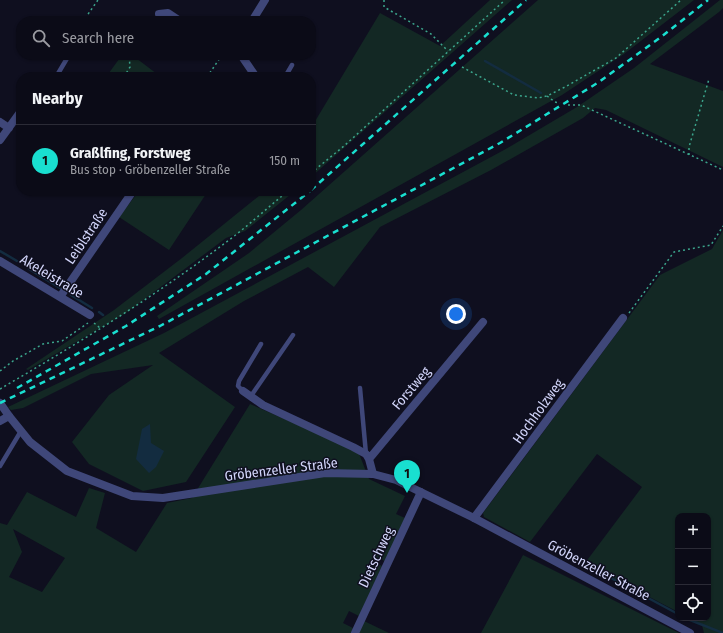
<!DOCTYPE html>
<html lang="en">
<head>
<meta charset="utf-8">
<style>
	:root { --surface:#0b0b17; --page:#141420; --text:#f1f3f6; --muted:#9a9ba1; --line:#2b2b36; --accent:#19dfd0 }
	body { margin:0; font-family:"Fira Sans Condensed",sans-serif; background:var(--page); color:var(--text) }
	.controls { position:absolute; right:12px; bottom:12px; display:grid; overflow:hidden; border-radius:8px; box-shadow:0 1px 3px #0004 }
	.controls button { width:36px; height:36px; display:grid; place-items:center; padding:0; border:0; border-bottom:1px solid var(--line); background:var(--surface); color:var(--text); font:20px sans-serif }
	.you { position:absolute; left:456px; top:314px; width:14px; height:14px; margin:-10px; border:3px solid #fff; border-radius:50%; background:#1a73e8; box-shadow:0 0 0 6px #1a73e833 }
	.badge { display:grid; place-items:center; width:26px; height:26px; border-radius:50%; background:var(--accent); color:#111; font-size:13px; font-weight:700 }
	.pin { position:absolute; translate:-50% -33px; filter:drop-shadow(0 1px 2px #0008) }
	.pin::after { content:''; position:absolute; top:21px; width:14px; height:12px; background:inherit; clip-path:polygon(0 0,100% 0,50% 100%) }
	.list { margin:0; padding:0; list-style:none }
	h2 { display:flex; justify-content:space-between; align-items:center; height:52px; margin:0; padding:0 16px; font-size:17px }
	h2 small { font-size:13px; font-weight:400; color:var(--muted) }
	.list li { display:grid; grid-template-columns:26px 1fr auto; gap:12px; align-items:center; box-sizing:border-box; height:72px; padding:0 16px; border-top:1px solid var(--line) }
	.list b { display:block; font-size:15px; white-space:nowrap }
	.list p { margin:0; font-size:13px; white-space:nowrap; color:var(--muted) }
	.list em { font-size:13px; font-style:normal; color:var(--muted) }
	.icon { flex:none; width:22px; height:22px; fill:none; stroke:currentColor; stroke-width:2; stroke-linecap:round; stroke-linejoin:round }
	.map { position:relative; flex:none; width:723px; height:633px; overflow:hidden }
	.search { position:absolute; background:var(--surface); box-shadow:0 1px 3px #0004; left:16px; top:16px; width:300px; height:44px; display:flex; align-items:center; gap:10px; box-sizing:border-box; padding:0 14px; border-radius:16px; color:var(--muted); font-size:15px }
	.panel { position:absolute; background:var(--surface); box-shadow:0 1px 3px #0004; left:16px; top:72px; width:300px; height:124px; border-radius:16px }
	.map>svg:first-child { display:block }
</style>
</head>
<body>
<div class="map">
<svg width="723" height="633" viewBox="0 0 723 633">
	<rect width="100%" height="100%" fill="#0f0f1f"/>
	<path fill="#132824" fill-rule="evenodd" d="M490 0H512L311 177V128L380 13 440 46Z
		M538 0H694L624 54 562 95 159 319 157 316 249 253 301 210Z
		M720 0H723V8L719 12 650 64 723 91V167L606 110 595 108 583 118 491 170 380 227 334 287 308 267 244 301 159 353 235 407 186 482 143 491 89 464 72 442 109 395 153 365 91 374 23 408 11 410 8 407 164 333 504 150 577 107 634 68Z
		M122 55H132L161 77H106Z
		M139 191H208L169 250 119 217Z
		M265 191H295L245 231 226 238 126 313 28 370 26 369 114 310 182 258Z
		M723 230V633H704L702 625 689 618H708V516H678V612L585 563 642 487 597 454 530 542 484 517 483 513 660 275 712 249Z
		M250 404 358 451 369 479 405 496 396 514 405 518 385 561 375 557 373 561 382 566 359 616 349 611 343 623 353 628 351 633H0V523L7 525 27 492 76 517 89 488 105 493 96 528 136 552 167 503 192 498ZM13 529 65 558 42 592 9 577 22 552Z
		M523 555 679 633H481Z
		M364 621 389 633H358Z"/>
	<path fill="#132c40" d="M150 424 151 443 164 451 156 467 149 473 136 459 142 429Z"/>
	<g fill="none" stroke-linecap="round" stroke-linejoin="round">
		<path stroke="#132c40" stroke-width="2.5" d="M485 61 541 93
			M0 251 17 261
			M29 269 60 288
			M71 295 92 308
			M99 312 103 315
			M596 570 678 614
			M685 618 723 633"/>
		<path stroke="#3ba58c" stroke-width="1.5" stroke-dasharray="2 3" stroke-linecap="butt" d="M384 0V7L431 34 448 51
			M91 21 86 17 98 0
			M462 67 514 95 538 98 547 96 565 87 616 58 681 0
			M124 77 130 67 129 55
			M207 77 222 55
			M547 96 555 102 560 103
			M568 105H581L723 170
			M689 155V147L709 79
			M311 173 344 146 505 0
			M629 313 674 252 711 245 723 226
			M94 323 100 328
			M0 371 13 361 43 344 62 341 88 323
			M0 389C77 344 154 297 225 243 247 227 267 208 288 191"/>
		<path stroke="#3f4779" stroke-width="4.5" d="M56 77 69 55
			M285 77 292 65
			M360 388 366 454
			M243 391 238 386 239 381 261 344
			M251 396 293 335
			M0 466 21 431"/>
		<path stroke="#3f4779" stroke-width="8" d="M159 14 168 13 180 21
			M252 21 265 0
			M241 55 256 77
			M55 77H56
			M0 122 9 128
			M0 140 21 111
			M0 261 90 315
			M60 297 133 191
			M243 391 263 405 353 447 366 454 369 459
			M0 403 9 416 0 421
			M373 474 369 459 483 322
			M474 518 623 318
			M355 633 421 492"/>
		<path stroke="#3f4779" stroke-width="8" d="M9 416 30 442 67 471 132 496 163 498 325 473 373 474 396 480 474 518 690 633"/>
		<path stroke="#19dfd0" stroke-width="2.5" stroke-dasharray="6 5" stroke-linecap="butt" d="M311 190 526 0
			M17 388 126 326 206 274 310 191
			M0 403 160 326 500 143 599 82 661 37 708 0"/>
	</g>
	<g text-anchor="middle" stroke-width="3" stroke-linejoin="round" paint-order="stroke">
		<g font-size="14" fill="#d2d5fa" stroke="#0f0f1f">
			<text transform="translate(86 236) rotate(-56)" y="5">Leiblstraße</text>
			<text transform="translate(52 276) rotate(31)" y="5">Akeleistraße</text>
			<text transform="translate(411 388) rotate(-50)" y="5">Forstweg</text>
			<text transform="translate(538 411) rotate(-54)" y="5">Hochholzweg</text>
			<text transform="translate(281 469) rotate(-7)" y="5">Gröbenzeller Straße</text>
			<text transform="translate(376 557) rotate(-65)" y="5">Dietschweg</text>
			<text transform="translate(599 570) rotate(28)" y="5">Gröbenzeller Straße</text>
		</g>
	</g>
</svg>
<div class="controls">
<button>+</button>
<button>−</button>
<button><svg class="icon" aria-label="locate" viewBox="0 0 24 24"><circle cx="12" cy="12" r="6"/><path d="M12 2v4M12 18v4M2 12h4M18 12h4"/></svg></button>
</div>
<div class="you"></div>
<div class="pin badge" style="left:407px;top:493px">1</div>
<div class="search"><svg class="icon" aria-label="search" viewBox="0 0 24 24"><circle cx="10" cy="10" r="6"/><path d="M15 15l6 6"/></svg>Search here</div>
<section class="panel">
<h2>Nearby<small></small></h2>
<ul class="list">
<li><span class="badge">1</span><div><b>Graßlfing, Forstweg</b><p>Bus stop · Gröbenzeller Straße</p></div><em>150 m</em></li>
</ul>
</section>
</div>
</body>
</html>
